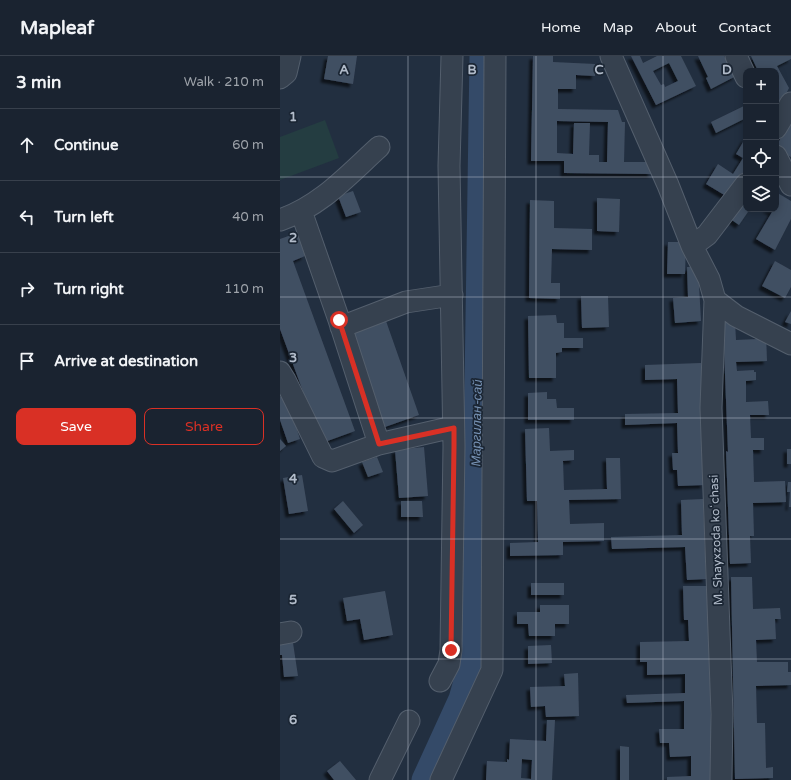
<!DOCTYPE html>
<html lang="en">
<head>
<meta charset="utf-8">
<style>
	:root { --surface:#1a2330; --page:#272f3c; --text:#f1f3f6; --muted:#9fa4ab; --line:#38404c; --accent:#d93025 }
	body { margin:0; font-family:"Varela Round",sans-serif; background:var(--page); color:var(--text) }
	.controls { position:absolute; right:12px; top:12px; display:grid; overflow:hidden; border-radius:8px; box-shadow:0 2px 10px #0003 }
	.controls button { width:36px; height:36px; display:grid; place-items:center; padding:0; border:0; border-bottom:1px solid var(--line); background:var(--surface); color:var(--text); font:20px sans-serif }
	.stop { position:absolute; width:12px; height:12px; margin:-9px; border:3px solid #d93025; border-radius:50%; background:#fff }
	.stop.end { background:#d93025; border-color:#fff; box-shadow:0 1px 4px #0008 }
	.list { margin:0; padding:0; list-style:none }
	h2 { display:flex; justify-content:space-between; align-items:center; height:52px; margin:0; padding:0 16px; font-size:17px }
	h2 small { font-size:13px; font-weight:400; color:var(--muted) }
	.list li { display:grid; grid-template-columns:26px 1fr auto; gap:12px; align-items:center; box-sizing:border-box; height:72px; padding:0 16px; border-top:1px solid var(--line) }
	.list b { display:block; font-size:15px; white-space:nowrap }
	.list em { font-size:13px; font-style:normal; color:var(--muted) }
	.actions { display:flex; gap:8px; padding:12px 16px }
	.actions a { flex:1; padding:9px 0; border:1px solid var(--accent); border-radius:8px; text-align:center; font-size:14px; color:var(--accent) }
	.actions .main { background:var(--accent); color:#fff }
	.icon { flex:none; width:22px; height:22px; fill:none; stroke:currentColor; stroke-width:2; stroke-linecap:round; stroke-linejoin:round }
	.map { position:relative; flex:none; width:511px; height:724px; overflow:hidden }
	header { display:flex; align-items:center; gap:24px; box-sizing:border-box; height:56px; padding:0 20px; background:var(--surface); border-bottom:1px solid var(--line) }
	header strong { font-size:19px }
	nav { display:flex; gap:22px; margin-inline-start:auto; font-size:14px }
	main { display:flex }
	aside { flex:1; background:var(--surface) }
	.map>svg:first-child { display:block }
</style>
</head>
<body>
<header>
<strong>Mapleaf</strong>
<nav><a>Home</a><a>Map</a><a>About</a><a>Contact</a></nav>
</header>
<main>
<aside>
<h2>3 min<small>Walk · 210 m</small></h2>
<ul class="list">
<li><svg class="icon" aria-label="ahead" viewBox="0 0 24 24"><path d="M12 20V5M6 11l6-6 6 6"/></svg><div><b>Continue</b></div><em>60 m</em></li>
<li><svg class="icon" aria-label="left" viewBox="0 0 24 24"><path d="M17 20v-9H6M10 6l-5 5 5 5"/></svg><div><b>Turn left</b></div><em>40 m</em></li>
<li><svg class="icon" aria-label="right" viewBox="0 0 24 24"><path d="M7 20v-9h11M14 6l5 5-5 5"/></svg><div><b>Turn right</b></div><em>110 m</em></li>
<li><svg class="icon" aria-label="arrive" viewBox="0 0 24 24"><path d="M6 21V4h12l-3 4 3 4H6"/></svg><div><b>Arrive at destination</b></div></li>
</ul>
<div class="actions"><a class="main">Save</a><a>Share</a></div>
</aside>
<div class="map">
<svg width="511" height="724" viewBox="0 0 511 724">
	<defs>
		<filter id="shadow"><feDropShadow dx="-3.5" dy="3.5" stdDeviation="1" flood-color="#0009"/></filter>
	</defs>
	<rect width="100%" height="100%" fill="#222f40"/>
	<path fill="#243d41" d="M45 64 59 102 0 124V81Z"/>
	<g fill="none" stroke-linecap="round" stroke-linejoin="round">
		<path stroke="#344a68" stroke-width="25" d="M144 724 181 643 188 618 193 592 202 0"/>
	</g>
	<path fill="#414f62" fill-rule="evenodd" filter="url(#shadow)" d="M48 0H77L73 28 44 23Z
		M253 0H273V6L315 8V20L296 19V33H278V53L338 54 342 66H345L344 106H369L372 118 284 117V105H251ZM277 65 328 66 327 106H319V99H309L310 67H294L293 98 277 97Z
		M351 0H360L363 7 377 0H401L416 30 376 49ZM389 7 398 25 385 31 384 28 381 29 373 15Z
		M418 0H444L449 10 451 9 456 20 431 33 426 22 428 21Z
		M471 0H511V3L497 10 509 32 497 56 496 53V15H478Z
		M466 49V62L436 77 431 66Z
		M511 62V101L496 93V91Z
		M466 81V119L451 143 426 128 438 108 453 118 463 102 456 98Z
		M73 135 81 156 66 161 58 140Z
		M496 136 511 145V163L495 194 476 183 492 156 486 153H496Z
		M466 137V153H470L459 169 449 162Z
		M317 142 340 143 339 176 317 175Z
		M250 144 274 145V172L312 173V194L272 193 271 227H280V243L249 242Z
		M17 177 25 200 13 205 75 375 42 387 0 273V183Z
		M388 186H406L405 218H387Z
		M495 205 511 214V231L505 242 482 230Z
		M407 211H418L421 265 395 267 393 242 408 241Z
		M301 240H328L329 271 302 272Z
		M511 255V268L505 266Z
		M276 259 277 267H284V282H303V292H282V296L276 297V322H249L248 260Z
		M106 265 139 359 105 371 72 276Z
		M455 266 456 284 478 283V278H486L487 305 456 306 457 315 474 314V316H476V324L466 325V346L488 345 489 359H470L471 382H484V394H473L474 426 505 425 506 446 473 447 474 480H470L471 507 450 508 446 395 448 396 443 267Z
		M421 307 424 429 398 430 397 414H393L392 397H398L397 367 345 369V358L398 357 397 323 365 324V309Z
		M267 336V343H276L277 352H294V364H248V337Z
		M3 340 10 359 12 358 20 383 8 387 0 364V341Z
		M269 372 270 395 294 394V404L283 405 284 434 327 433 326 402H340L341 443 289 444 290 468 324 467V485L283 486V499L230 500V487L258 486 257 445H247L245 373Z
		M0 383 6 390 0 395Z
		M144 391 148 440 119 442 115 394Z
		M507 393H511V408H507Z
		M97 401 103 416 88 421 82 406Z
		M22 419 28 455 9 458 3 422Z
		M508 426H511V451H509L510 436H507Z
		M423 443 426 523 407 524 405 491 332 493 331 481 402 479 401 444Z
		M63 445 83 469 74 477 54 453Z
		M121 445H142L143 461H121Z
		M451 521H472L473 553 500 552 501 563H495L496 583 476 584 477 606H508V616H511V629L476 630 477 667H485L486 712 493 711V722L455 723Z
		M251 527H284V539H251Z
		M403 530H428L432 724H387V721L411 720V700L390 701 389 687H380L379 673H404V645L347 647 346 639 405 637V618L367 619V606H360V586L409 585 408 564H404Z
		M105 535 113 579 84 584 80 563 67 565 63 542Z
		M260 549H289V568H275V580H249L248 568H237V556H260Z
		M13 587 18 620 4 621 2 599H0V588Z
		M271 589 272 607 248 608V590Z
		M298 617 299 660 266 661 265 650 251 651 250 631 285 630 284 618Z
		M267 664H275L272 724H206L207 705 227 706V703L229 704 230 683 266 685ZM242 703 252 704 251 723 241 722Z
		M340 690 349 691V724H340Z
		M60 705 76 724H54L47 715Z"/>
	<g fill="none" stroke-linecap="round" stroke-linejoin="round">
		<defs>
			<path id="minor" d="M331 0 388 129 412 190 429 223 435 244 456 260 511 288
				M456 0 466 21
				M0 22 6 17 10 0
				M496 72 511 47
				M496 100 511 129
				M21 155 59 264 99 388
				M0 164C41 150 68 119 99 91
				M412 190 427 179 466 128
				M435 244 431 352 442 658 441 724
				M61 271 126 246 172 239
				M0 316 5 324 43 401 52 405 99 388 173 371
				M0 578 11 576
				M160 625 169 608 171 594 174 390 169 110 172 0
				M100 724 129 665
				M161 724 212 614 215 0"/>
		</defs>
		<use href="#minor" stroke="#545f6d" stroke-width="23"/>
		<use href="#minor" stroke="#36414f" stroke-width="21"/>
	</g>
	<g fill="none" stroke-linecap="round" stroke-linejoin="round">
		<path stroke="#d93025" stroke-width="5" d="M59 264 99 388 174 372V390L171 594"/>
	</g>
	<path fill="none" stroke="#b2bcca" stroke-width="1" stroke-opacity="0.55" d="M128 0V724M256 0V724M383 0V724M0 121H466M496 121H511M0 241H511M0 362H511M0 483H511M0 603H511"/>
	<g text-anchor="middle" stroke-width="3.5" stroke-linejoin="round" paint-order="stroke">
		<g font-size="12" fill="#b2bcca" stroke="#1b2634">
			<text transform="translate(436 484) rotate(-92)" y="4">M. Shayxzoda koʻchasi</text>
		</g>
		<g font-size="13" font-style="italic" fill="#7792b4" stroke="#1b2634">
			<text transform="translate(196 367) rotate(-89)" y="5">Маргилан-сай</text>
		</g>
	</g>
	<g font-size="13" text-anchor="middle" font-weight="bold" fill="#b2bcca" stroke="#1b2634" stroke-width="3.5" stroke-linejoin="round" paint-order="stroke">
		<text x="64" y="18">A</text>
		<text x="192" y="18">B</text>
		<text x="319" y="18">C</text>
		<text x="447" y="18">D</text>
		<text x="13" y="65">1</text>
		<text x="13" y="186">2</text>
		<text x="13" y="306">3</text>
		<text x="13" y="427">4</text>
		<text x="13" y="548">5</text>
		<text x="13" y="668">6</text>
	</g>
</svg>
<div class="controls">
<button>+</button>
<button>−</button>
<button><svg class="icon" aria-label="locate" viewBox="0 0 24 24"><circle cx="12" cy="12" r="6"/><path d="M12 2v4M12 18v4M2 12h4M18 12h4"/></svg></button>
<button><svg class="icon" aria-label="layers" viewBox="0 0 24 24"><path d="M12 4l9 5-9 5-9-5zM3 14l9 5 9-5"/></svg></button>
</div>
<div class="stop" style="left:59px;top:264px"></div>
<div class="stop end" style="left:171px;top:594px"></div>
</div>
</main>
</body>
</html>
